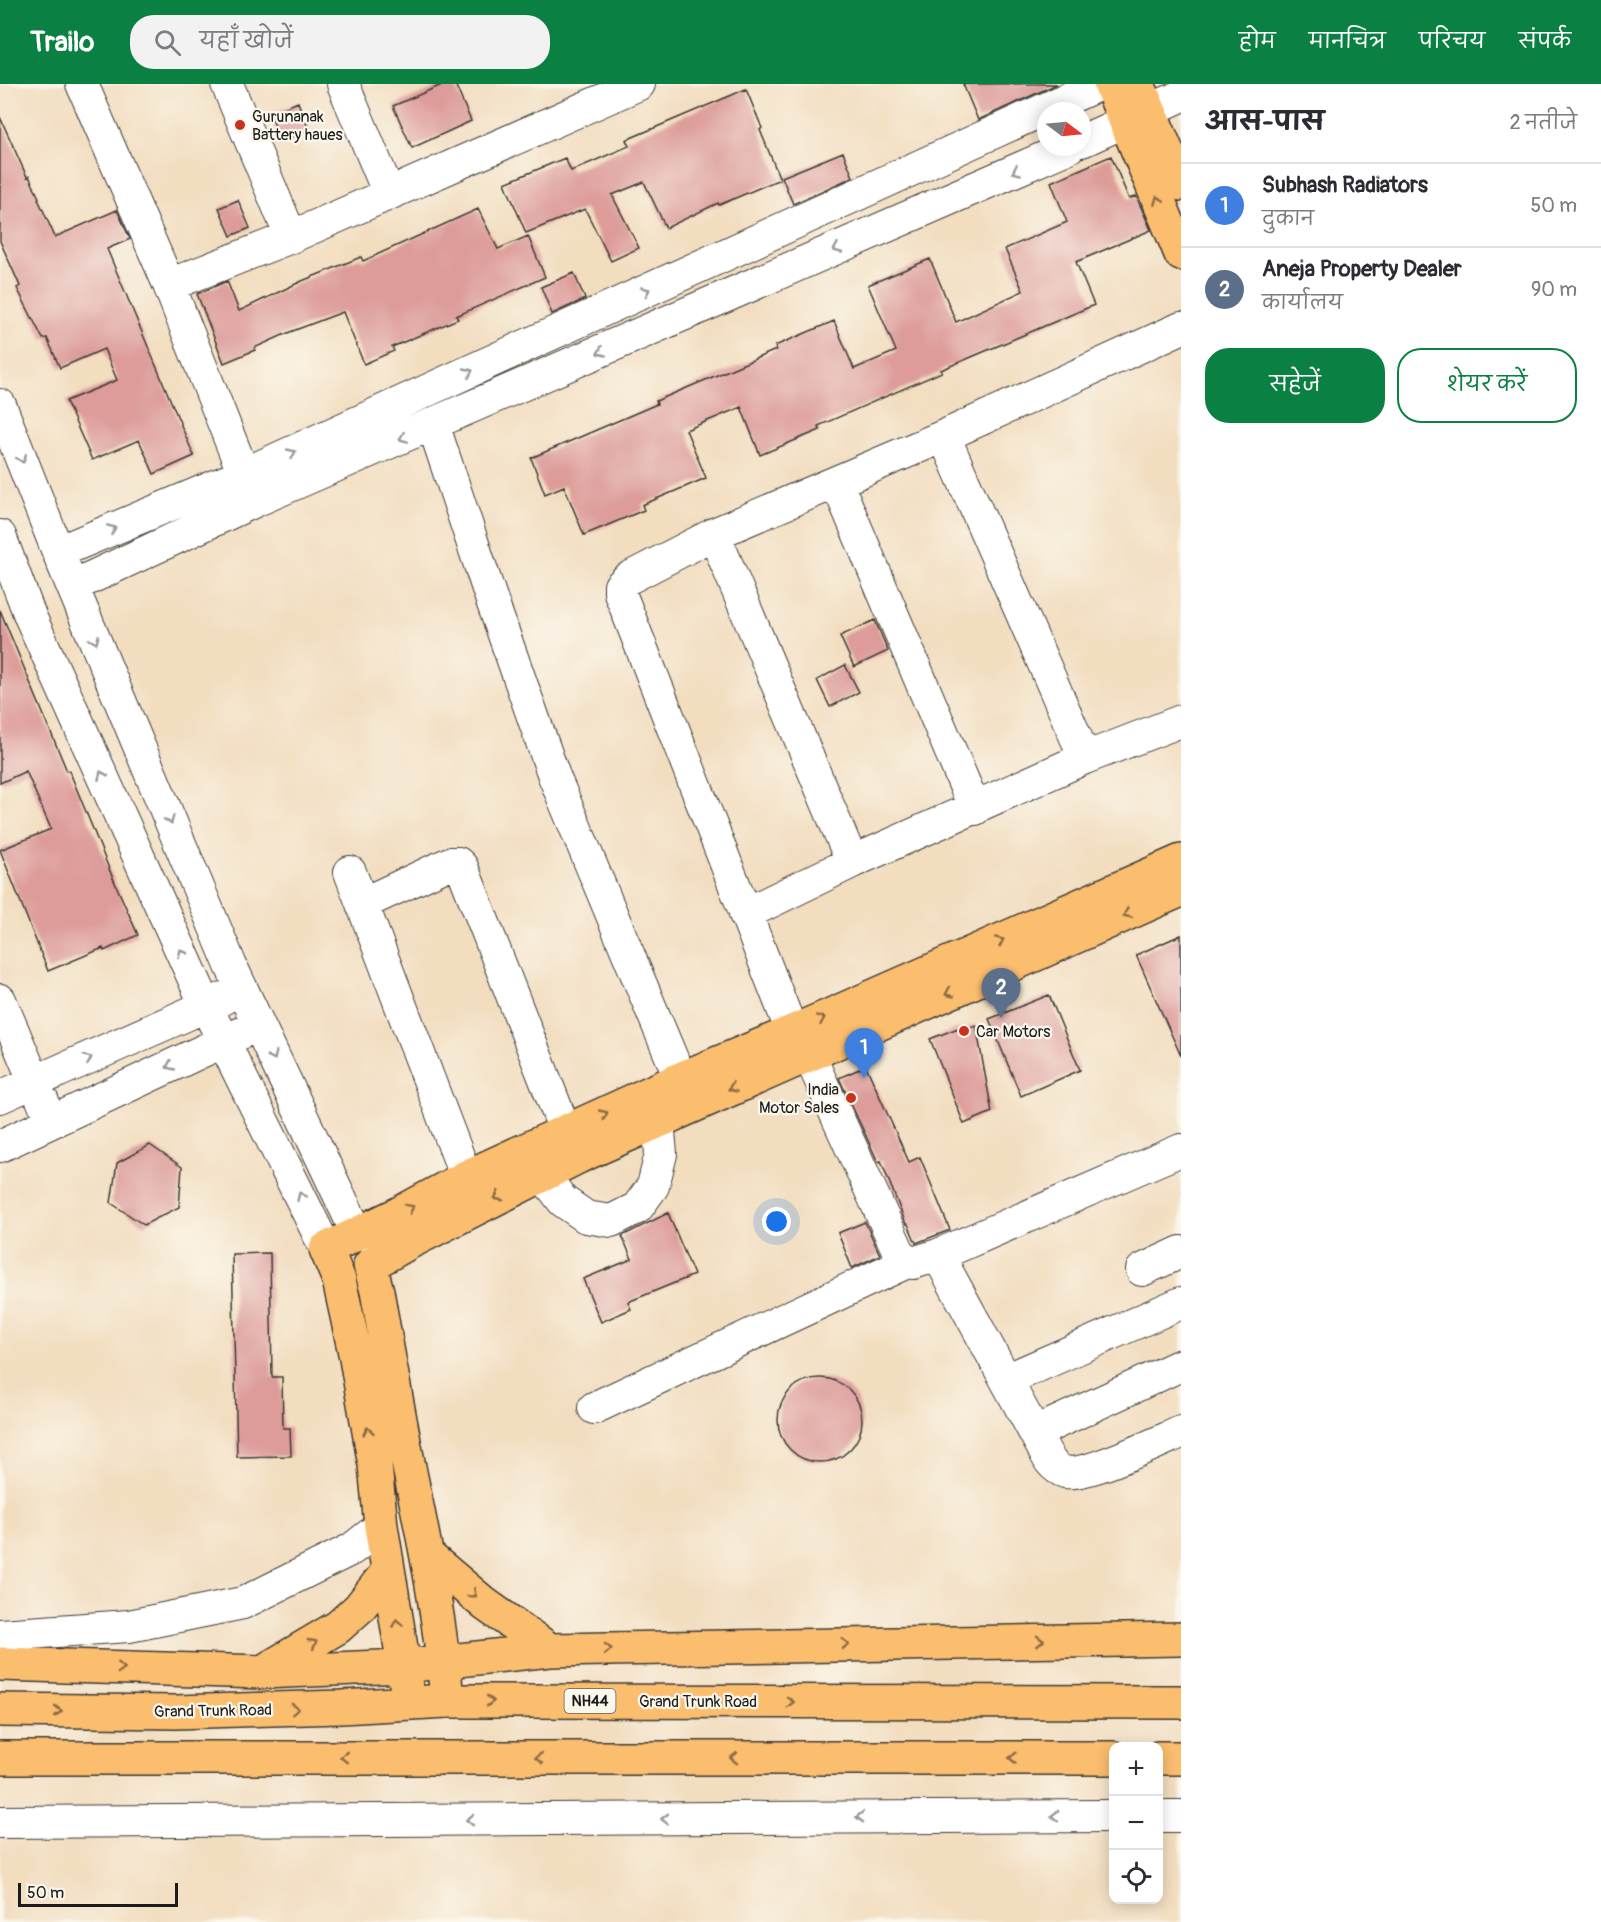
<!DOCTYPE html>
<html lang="hi">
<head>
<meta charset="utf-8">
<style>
	:root { --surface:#fff; --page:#f2f2f3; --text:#2b2b33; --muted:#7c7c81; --line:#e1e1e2; --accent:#0b8043 }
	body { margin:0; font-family:Pangolin,"Playpen Sans Deva",sans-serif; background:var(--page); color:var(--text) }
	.controls { position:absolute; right:18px; bottom:18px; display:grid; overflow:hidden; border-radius:12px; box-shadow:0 3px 15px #0003 }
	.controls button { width:54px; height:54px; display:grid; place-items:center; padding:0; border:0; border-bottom:2px solid var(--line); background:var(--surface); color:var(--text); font:30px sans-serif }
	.compass { position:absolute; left:1037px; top:18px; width:54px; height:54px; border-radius:50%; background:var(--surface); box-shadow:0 3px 15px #0003; rotate:106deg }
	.scale { position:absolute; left:18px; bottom:15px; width:160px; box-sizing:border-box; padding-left:6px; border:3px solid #1c1c1c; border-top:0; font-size:16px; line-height:21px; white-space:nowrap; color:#1c1c1c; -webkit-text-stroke:4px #fbf7ec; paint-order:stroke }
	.you { position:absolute; left:777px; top:1138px; width:21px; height:21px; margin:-15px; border:4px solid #fff; border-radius:50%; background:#1a73e8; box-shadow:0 0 0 9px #1a73e833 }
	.badge { display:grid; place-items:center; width:39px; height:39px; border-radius:50%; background:var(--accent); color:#fff; font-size:20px; font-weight:700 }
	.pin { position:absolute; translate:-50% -50px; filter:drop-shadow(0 2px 3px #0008) }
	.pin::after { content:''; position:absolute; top:32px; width:21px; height:18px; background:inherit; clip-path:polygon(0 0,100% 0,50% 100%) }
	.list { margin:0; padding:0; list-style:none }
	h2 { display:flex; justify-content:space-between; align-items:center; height:78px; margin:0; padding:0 24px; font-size:26px }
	h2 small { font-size:20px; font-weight:400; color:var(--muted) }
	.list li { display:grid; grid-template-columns:39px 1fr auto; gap:18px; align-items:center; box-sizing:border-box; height:84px; padding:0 24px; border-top:2px solid var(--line) }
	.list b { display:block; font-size:22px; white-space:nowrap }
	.list p { margin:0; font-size:20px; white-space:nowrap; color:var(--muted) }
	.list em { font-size:20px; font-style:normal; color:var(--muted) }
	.actions { display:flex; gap:12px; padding:18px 24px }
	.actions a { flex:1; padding:14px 0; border:2px solid var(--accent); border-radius:24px; text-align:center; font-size:21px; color:var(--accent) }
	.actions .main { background:var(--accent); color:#fff }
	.icon { flex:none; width:33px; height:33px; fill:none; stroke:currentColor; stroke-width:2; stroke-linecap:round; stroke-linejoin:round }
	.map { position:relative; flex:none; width:1181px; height:1838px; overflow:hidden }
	header { display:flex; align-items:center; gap:36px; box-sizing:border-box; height:84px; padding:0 30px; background:var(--accent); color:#fff }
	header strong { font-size:28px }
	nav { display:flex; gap:33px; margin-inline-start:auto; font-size:21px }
	.search { width:420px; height:54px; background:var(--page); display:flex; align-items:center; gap:15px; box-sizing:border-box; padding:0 21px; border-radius:24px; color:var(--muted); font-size:22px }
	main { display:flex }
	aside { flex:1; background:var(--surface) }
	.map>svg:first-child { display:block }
</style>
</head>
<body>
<header>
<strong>Trailo</strong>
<div class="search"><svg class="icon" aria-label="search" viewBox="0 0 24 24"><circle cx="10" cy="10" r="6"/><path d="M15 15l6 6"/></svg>यहाँ खोजें</div>
<nav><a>होम</a><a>मानचित्र</a><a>परिचय</a><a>संपर्क</a></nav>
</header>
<main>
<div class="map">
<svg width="1181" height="1838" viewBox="0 0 1181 1838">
	<rect width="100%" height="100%" fill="#fbf7ec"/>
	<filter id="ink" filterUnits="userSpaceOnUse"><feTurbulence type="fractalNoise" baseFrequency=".0167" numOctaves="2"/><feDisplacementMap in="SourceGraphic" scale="12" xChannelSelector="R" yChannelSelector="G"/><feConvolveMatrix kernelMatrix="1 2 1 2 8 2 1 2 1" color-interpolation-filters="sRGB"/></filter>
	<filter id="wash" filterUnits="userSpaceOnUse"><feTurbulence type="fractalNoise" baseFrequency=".008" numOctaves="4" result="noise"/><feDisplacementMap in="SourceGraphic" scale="24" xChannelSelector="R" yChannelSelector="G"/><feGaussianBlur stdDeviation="1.35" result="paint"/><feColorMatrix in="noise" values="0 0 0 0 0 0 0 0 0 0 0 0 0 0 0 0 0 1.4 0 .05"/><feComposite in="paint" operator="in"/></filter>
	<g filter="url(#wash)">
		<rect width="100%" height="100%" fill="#f2ddbf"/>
		<g id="blocks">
			<path fill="#dd9c9a" d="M444 0H455L471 37 412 64 393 22Z
				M963 0H1057L978 36Z
				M746 5 762 44 760 46 780 95 719 121 718 119 666 144 644 98 612 111 639 164 611 177 585 125 526 149 505 99 565 74 571 87 629 62 626 56Z
				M298 18 309 46 281 57 270 30Z
				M0 33 27 93 29 92 39 114 38 115 55 153 117 126 130 155 107 165 194 372 154 390 139 356 92 376 66 317 117 296 104 265 60 284 47 254 43 255 17 204 20 202 0 157Z
				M843 68 853 93 793 120 782 93Z
				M1111 72 1129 115 1136 112 1151 146 1076 178 1094 221 941 286 942 288 818 342 820 346 760 371 741 323 686 346 706 394 642 421 644 426 584 451 564 402 545 410 531 374 657 320 656 317 776 266 775 262 834 237 854 285 896 267 868 201 930 175 956 238 1023 207 1005 165 1067 138 1051 98Z
				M238 116 250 144 231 152 219 124Z
				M478 125 498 165 528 152 545 193 456 232 458 235 392 263 394 267 364 280 343 228 290 248 254 264 255 266 224 279 197 210 227 197 239 227 302 197 361 173 363 177Z
				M574 189 585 215 552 230 541 203Z
				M0 526 67 687 69 686 112 792 138 851 104 867 103 864 48 887 0 766 51 745 26 687 0 699Z
				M875 536 888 567 854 583 840 552Z
				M845 581 859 608 830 623 817 596Z
				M1181 851V972L1136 871Z
				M1049 911 1080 986 1021 1012 989 935Z
				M976 941 992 1028 964 1040 930 955 958 944 959 947Z
				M866 982 909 1078 920 1073 950 1146 916 1159 908 1140H906L881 1077 878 1078 839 994Z
				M150 1061 182 1083 179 1123 144 1141 111 1119 117 1079Z
				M668 1129 694 1191 628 1218 631 1225 601 1238 583 1195 632 1175 622 1152Z
				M865 1138 880 1171 852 1184 838 1149Z
				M270 1169 272 1293H282L283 1344H290L291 1372 237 1373 232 1170Z
				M778 1336a42 42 0 1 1 84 0a42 42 0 1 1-84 0Z"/>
		</g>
	</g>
	<g filter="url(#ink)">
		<use href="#blocks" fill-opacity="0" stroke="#3c3934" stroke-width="1.5"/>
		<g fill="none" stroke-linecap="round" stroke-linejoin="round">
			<defs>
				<path id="minor" d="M82 0 169 201 252 411
					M227 0 291 153
					M343 0 389 110
					M1082 57 1181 12
					M169 201 291 153 639 0
					M1181 244 944 352 714 450 627 495 620 502V509L792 948 809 971 902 1175 913 1179 938 1171 1181 1066
					M0 321 58 468 231 882 358 1151
					M433 340 491 514 554 692 690 1018
					M944 352 1085 674
					M837 399 975 725
					M714 450 852 778
					M0 452 30 532 206 922 326 1165
					M58 468 244 390 1100 0
					M73 502 255 417 1069 63
					M350 788 466 1093
					M362 820 450 779H458L462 783 566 1049 577 1072
					M745 830 852 778 1085 674 1181 637
					M0 916 43 1018
					M0 1013 224 914
					M0 1062 241 949
					M543 1091 563 1117 586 1133 611 1137 637 1124 653 1102 661 1070 658 1037
					M938 1171 1050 1377C1054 1382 1058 1386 1065 1388 1085 1393 1158 1358 1181 1348
					M1142 1186 1181 1168
					M1006 1296 1181 1219
					M594 1324 907 1178
					M1036 1348 1181 1281
					M0 1551 129 1542 243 1519 352 1465 381 1442
					M1158 1732H1181
					M0 1738 1114 1732"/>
				<path id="major" d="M1110 0 1181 170
					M1138 0 1181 100
					M428 1472 486 1521 550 1566
					M0 1580 262 1588 404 1582 550 1566 1181 1555
					M269 1584 338 1543 359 1524 388 1487
					M447 1617C441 1536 424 1457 408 1378 397 1321 387 1264 377 1207L370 1181 410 1158 578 1073 1181 806
					M408 1618 404 1582 381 1442 375 1381 355 1269 339 1196 326 1165 398 1130 466 1093 680 995 792 948 1181 777"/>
				<path id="highway" d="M0 1626 176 1628 341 1623 447 1617 1181 1618
					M0 1674H1114
					M1158 1674H1181"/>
			</defs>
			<use href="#minor" stroke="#3c3934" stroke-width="34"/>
			<use href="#major" stroke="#3c3934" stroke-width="36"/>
			<use href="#highway" stroke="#3c3934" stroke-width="36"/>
			<use href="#minor" stroke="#fff" stroke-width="32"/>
			<use href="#major" stroke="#fbbd6e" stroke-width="33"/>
			<use href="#highway" stroke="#fbbd6e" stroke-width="33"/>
		</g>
		<defs><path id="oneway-chevron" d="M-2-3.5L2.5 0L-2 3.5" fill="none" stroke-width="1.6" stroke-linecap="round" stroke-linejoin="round" transform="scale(1.5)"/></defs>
		<g stroke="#999">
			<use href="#oneway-chevron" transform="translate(1016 87) rotate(156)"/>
			<use href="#oneway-chevron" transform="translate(837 165) rotate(156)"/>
			<use href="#oneway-chevron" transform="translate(646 207) rotate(-25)"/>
			<use href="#oneway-chevron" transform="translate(601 268) rotate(156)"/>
			<use href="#oneway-chevron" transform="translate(469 288) rotate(-25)"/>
			<use href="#oneway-chevron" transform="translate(403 354) rotate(157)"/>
			<use href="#oneway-chevron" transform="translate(292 369) rotate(-25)"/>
			<use href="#oneway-chevron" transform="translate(22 375) rotate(69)"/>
			<use href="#oneway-chevron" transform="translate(112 445) rotate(-23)"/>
			<use href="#oneway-chevron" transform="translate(95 556) rotate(67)"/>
			<use href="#oneway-chevron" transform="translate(102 691) rotate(-114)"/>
			<use href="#oneway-chevron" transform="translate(170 736) rotate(67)"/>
			<use href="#oneway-chevron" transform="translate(182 869) rotate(-114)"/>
			<use href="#oneway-chevron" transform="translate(273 972) rotate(65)"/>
			<use href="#oneway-chevron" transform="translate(88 975) rotate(-24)"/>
			<use href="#oneway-chevron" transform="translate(170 982) rotate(155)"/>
			<use href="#oneway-chevron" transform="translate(301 1112) rotate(-115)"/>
			<use href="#oneway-chevron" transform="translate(1055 1732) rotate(180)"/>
			<use href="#oneway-chevron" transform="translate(860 1733) rotate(180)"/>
			<use href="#oneway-chevron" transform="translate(665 1735) rotate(180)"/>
			<use href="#oneway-chevron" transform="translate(470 1736) rotate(180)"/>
		</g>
		<g stroke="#8c6c45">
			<use href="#oneway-chevron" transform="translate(1158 116) rotate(-113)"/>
			<use href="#oneway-chevron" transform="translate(1127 830) rotate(156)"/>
			<use href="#oneway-chevron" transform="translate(1000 857) rotate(-24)"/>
			<use href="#oneway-chevron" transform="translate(949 909) rotate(156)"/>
			<use href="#oneway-chevron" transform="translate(821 935) rotate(-24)"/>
			<use href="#oneway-chevron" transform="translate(732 1004) rotate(156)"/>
			<use href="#oneway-chevron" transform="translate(604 1030) rotate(-25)"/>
			<use href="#oneway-chevron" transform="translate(498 1113) rotate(153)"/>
			<use href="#oneway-chevron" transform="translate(410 1124) rotate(-29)"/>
			<use href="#oneway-chevron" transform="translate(368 1347) rotate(-100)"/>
			<use href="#oneway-chevron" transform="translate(473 1510) rotate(40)"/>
			<use href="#oneway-chevron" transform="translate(397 1539) rotate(-100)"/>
			<use href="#oneway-chevron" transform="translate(1040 1557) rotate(-1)"/>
			<use href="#oneway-chevron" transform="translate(313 1559) rotate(-31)"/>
			<use href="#oneway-chevron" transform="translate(845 1560) rotate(-1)"/>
			<use href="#oneway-chevron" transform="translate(608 1565) rotate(-1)"/>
			<use href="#oneway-chevron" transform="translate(121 1584) rotate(2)"/>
			<use href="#oneway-chevron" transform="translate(490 1617)"/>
			<use href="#oneway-chevron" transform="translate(790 1618)"/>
			<use href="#oneway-chevron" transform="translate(295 1625) rotate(-2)"/>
			<use href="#oneway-chevron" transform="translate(58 1627)"/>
			<use href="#oneway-chevron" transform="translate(344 1673) rotate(180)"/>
			<use href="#oneway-chevron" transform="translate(539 1674) rotate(-180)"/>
			<use href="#oneway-chevron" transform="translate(734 1674) rotate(-180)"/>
			<use href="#oneway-chevron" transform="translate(1013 1674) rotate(-180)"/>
		</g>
	</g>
	<g fill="#c8321e" stroke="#fbf7ec" stroke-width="2">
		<circle cx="240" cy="41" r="6"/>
		<circle cx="964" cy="947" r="6"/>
		<circle cx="851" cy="1014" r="6"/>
	</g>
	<g text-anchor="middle" stroke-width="4.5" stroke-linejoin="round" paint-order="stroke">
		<rect fill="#fbf7ec" stroke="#5f5e5a" stroke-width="1.5" x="564.5" y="1605" width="51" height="24" rx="4.5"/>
		<g font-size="15" font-weight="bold" fill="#1c1c1c">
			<text x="590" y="1622">NH44</text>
		</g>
		<g font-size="16" fill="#1c1c1c" stroke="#fbf7ec" text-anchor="start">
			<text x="252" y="38">Gurunanak<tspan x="252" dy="18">Battery haues</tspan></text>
			<text x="976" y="953">Car Motors</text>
			<text x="839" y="1011" text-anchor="end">India<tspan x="839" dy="18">Motor Sales</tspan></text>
		</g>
		<g font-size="16" fill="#1c1c1c" stroke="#fbf7ec">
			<text x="698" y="1623">Grand Trunk Road</text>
			<text transform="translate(213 1626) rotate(-1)" y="6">Grand Trunk Road</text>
		</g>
	</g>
</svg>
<div class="controls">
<button>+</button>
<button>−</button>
<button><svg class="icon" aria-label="locate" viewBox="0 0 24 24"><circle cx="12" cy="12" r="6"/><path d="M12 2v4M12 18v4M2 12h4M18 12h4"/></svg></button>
</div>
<svg class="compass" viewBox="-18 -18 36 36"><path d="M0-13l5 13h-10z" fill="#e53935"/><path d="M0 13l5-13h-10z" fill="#7c7c81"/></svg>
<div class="scale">50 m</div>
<div class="you"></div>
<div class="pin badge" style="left:864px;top:994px;background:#3f7fe0">1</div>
<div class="pin badge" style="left:1001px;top:934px;background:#5c6f8a">2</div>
</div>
<aside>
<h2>आस-पास<small>2 नतीजे</small></h2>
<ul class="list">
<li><span class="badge" style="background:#3f7fe0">1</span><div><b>Subhash Radiators</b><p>दुकान</p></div><em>50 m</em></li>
<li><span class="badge" style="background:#5c6f8a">2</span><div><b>Aneja Property Dealer</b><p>कार्यालय</p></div><em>90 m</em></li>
</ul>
<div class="actions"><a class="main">सहेजें</a><a>शेयर करें</a></div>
</aside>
</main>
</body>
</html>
